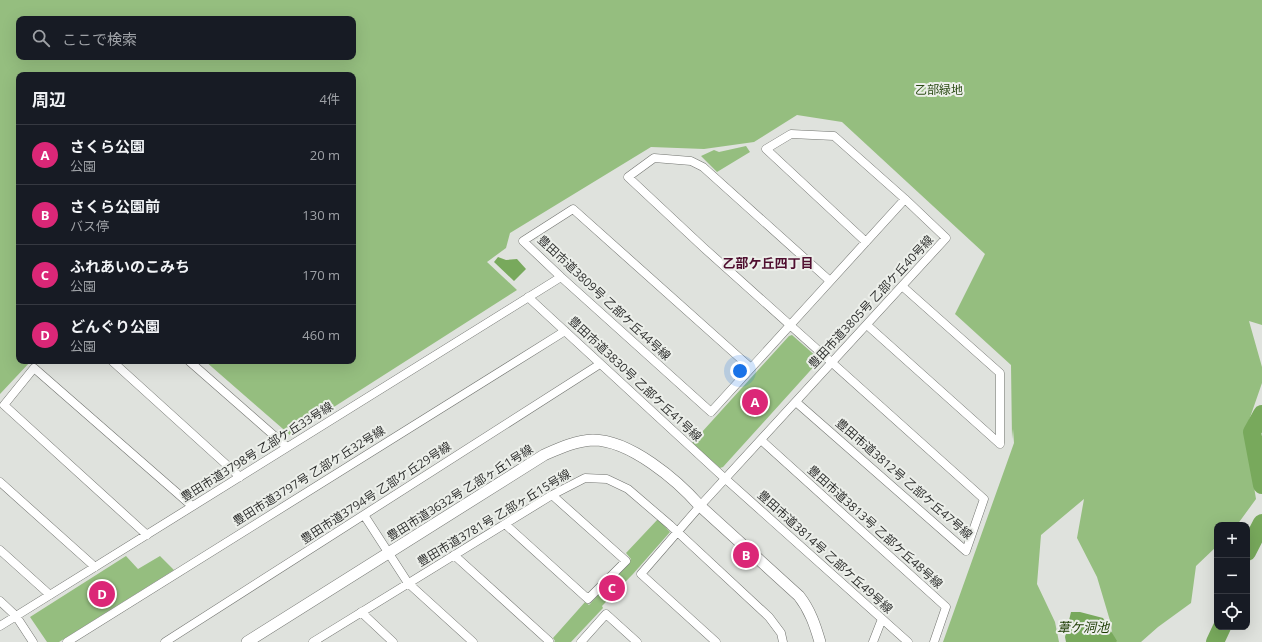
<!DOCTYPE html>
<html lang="ja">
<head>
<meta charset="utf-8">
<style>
	:root { --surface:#171b24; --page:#20242c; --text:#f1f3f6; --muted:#9ea1a6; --line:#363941; --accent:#db2777 }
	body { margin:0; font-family:"Open Sans","Noto Sans JP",sans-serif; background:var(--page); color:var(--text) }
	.controls { position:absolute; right:12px; bottom:12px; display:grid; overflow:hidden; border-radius:8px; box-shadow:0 4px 16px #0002 }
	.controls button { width:36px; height:36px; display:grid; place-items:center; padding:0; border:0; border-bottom:1px solid var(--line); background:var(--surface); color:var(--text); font:20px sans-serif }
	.you { position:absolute; left:740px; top:371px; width:14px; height:14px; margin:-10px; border:3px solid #fff; border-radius:50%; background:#1a73e8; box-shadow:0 0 0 6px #1a73e833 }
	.badge { display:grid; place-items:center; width:26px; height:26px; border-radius:50%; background:var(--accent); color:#fff; font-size:13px; font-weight:700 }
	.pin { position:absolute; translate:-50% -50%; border:2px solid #fff; box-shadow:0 1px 4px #0006 }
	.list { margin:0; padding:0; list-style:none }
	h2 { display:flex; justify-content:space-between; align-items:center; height:52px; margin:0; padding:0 16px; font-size:17px }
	h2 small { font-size:13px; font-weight:400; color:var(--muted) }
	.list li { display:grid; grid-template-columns:26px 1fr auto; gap:12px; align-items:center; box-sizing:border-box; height:60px; padding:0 16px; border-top:1px solid var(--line) }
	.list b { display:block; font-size:15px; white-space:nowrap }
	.list p { margin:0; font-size:13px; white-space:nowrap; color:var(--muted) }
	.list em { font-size:13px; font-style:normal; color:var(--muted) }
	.icon { flex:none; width:22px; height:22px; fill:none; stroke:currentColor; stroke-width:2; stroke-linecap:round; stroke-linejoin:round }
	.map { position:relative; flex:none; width:1262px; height:642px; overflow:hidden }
	.search { position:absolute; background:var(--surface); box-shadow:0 4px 16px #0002; left:16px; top:16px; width:340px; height:44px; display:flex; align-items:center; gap:10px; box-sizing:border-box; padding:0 14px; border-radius:8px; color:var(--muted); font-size:15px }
	.panel { position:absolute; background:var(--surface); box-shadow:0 4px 16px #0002; left:16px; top:72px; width:340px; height:292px; border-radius:8px }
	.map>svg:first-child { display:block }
</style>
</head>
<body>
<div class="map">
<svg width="1262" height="642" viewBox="0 0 1262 642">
	<rect width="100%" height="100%" fill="#dfe2dd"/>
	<path fill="#95be7f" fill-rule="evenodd" d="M0 0H1262V325L1249 321 1262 367V383L1245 432 1256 499 1237 525H1217V546L1196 566 1191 603 1158 627 1141 642H1113L1111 624 1097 577 1077 538 1084 499 1041 535 1037 584 1055 622 1059 642H943L1014 443 1013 429 1012 439 1011 365 955 314 985 254 842 122 797 115 754 142 704 149 651 147 510 233 506 248 487 262 517 290 290 435 205 361H353V75H19V361H31L0 394ZM19 19H353V57H19Z
		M746 146 750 152 717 172 701 156 714 150 719 152Z
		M792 335 818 358V362L723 467 720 468 692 443 789 336Z
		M658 519 670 532 633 574 602 606 603 608 571 642H554L555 641 553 638 585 602 589 605 631 559 626 553Z
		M126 556 138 569 160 556 174 570 59 642H47L30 617Z"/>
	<path fill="#78a95c" d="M498 257 506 260 517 259 526 269 514 281 494 262Z
		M1071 612H1080L1103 618 1117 641 1116 642H1066L1065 637Z"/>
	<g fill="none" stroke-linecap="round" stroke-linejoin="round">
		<path stroke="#78a95c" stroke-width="18" d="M1262 414 1252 432 1262 485
			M1247 552 1262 523
			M1215 642 1222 627"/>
		<defs>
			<path id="street" d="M902 286 1000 373V444
				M528 297 720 474 908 642
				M867 325 1000 444
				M112 361 240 477
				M189 361 287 447
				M751 368 573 209 523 241 561 277 711 412C776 341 840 270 905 199
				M796 402 966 551 984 499 704 248 628 177 654 158 691 161 703 167 830 281
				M761 440 946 607 934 642
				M0 482 95 567
				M364 515 408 583 473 642
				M505 524 588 599 626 561 552 495
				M147 535 4 405 34 368 192 506
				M0 550 50 595
				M454 555 549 641 548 642
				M0 601 16 616 33 642
				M361 612 393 642
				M0 626 561 277
				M67 642 565 331
				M165 642 600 364
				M313 642 552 495 585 478 607 479 628 489 670 525 769 617 781 633 783 642
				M581 642 606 614 637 642
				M716 642 641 574 700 506 946 238 905 199 834 136 791 134 766 149 866 242
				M873 642 882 619"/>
			<path id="secondary" d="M247 642 544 455C560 448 575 441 593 440 630 440 677 480 700 506L799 596C810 610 815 625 820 642"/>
		</defs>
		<use href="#street" stroke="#71736f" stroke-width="9"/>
		<use href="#secondary" stroke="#71736f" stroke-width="12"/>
		<use href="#street" stroke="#fff" stroke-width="8"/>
		<use href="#secondary" stroke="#fff" stroke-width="11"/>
	</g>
	<g text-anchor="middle" stroke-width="4" stroke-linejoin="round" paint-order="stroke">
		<g font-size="12" fill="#2c4c16" stroke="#ecefea">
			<text x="939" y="94">乙部緑地</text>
		</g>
		<g font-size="12" fill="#2f302f" stroke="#ecefea">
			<text transform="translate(604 298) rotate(43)" y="4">豊田市道3809号 乙部ケ丘44号線</text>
			<text transform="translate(871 302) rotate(-47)" y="4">豊田市道3805号 乙部ケ丘40号線</text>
			<text transform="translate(635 379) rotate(43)" y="4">豊田市道3830号 乙部ケ丘41号線</text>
			<text transform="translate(257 452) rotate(-32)" y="4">豊田市道3798号 乙部ケ丘33号線</text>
			<text transform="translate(309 476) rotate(-32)" y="4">豊田市道3797号 乙部ケ丘32号線</text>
			<text transform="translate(904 479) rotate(41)" y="4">豊田市道3812号 乙部ケ丘47号線</text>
			<text transform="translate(376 493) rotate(-33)" y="4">豊田市道3794号 乙部ケ丘29号線</text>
			<text transform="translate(460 493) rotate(-32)" y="4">豊田市道3632号 乙部ヶ丘1号線</text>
			<text transform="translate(494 518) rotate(-31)" y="4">豊田市道3781号 乙部ヶ丘15号線</text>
			<text transform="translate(875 527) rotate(42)" y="4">豊田市道3813号 乙部ケ丘48号線</text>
			<text transform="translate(825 552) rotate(42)" y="4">豊田市道3814号 乙部ケ丘49号線</text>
		</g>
		<g font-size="13" font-weight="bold" fill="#4f0e2f" stroke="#ecefea">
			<text x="768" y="268">乙部ケ丘四丁目</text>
		</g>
		<g font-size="13" font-style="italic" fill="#1b3a01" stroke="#ecefea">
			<text x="1083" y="632">葦ケ洞池</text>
		</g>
	</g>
</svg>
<div class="controls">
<button>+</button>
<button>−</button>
<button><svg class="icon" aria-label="locate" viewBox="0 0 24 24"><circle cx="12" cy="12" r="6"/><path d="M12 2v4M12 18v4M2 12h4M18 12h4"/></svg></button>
</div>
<div class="you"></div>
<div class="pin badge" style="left:755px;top:402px">A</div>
<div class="pin badge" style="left:746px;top:555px">B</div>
<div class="pin badge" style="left:612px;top:588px">C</div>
<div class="pin badge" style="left:102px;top:594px">D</div>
<div class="search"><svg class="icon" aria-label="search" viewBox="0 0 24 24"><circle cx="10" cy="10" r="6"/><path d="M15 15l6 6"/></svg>ここで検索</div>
<section class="panel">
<h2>周辺<small>4件</small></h2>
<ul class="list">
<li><span class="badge">A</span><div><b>さくら公園</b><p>公園</p></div><em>20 m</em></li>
<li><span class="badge">B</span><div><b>さくら公園前</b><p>バス停</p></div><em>130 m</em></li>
<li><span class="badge">C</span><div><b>ふれあいのこみち</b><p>公園</p></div><em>170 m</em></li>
<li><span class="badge">D</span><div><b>どんぐり公園</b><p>公園</p></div><em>460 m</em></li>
</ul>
</section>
</div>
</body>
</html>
